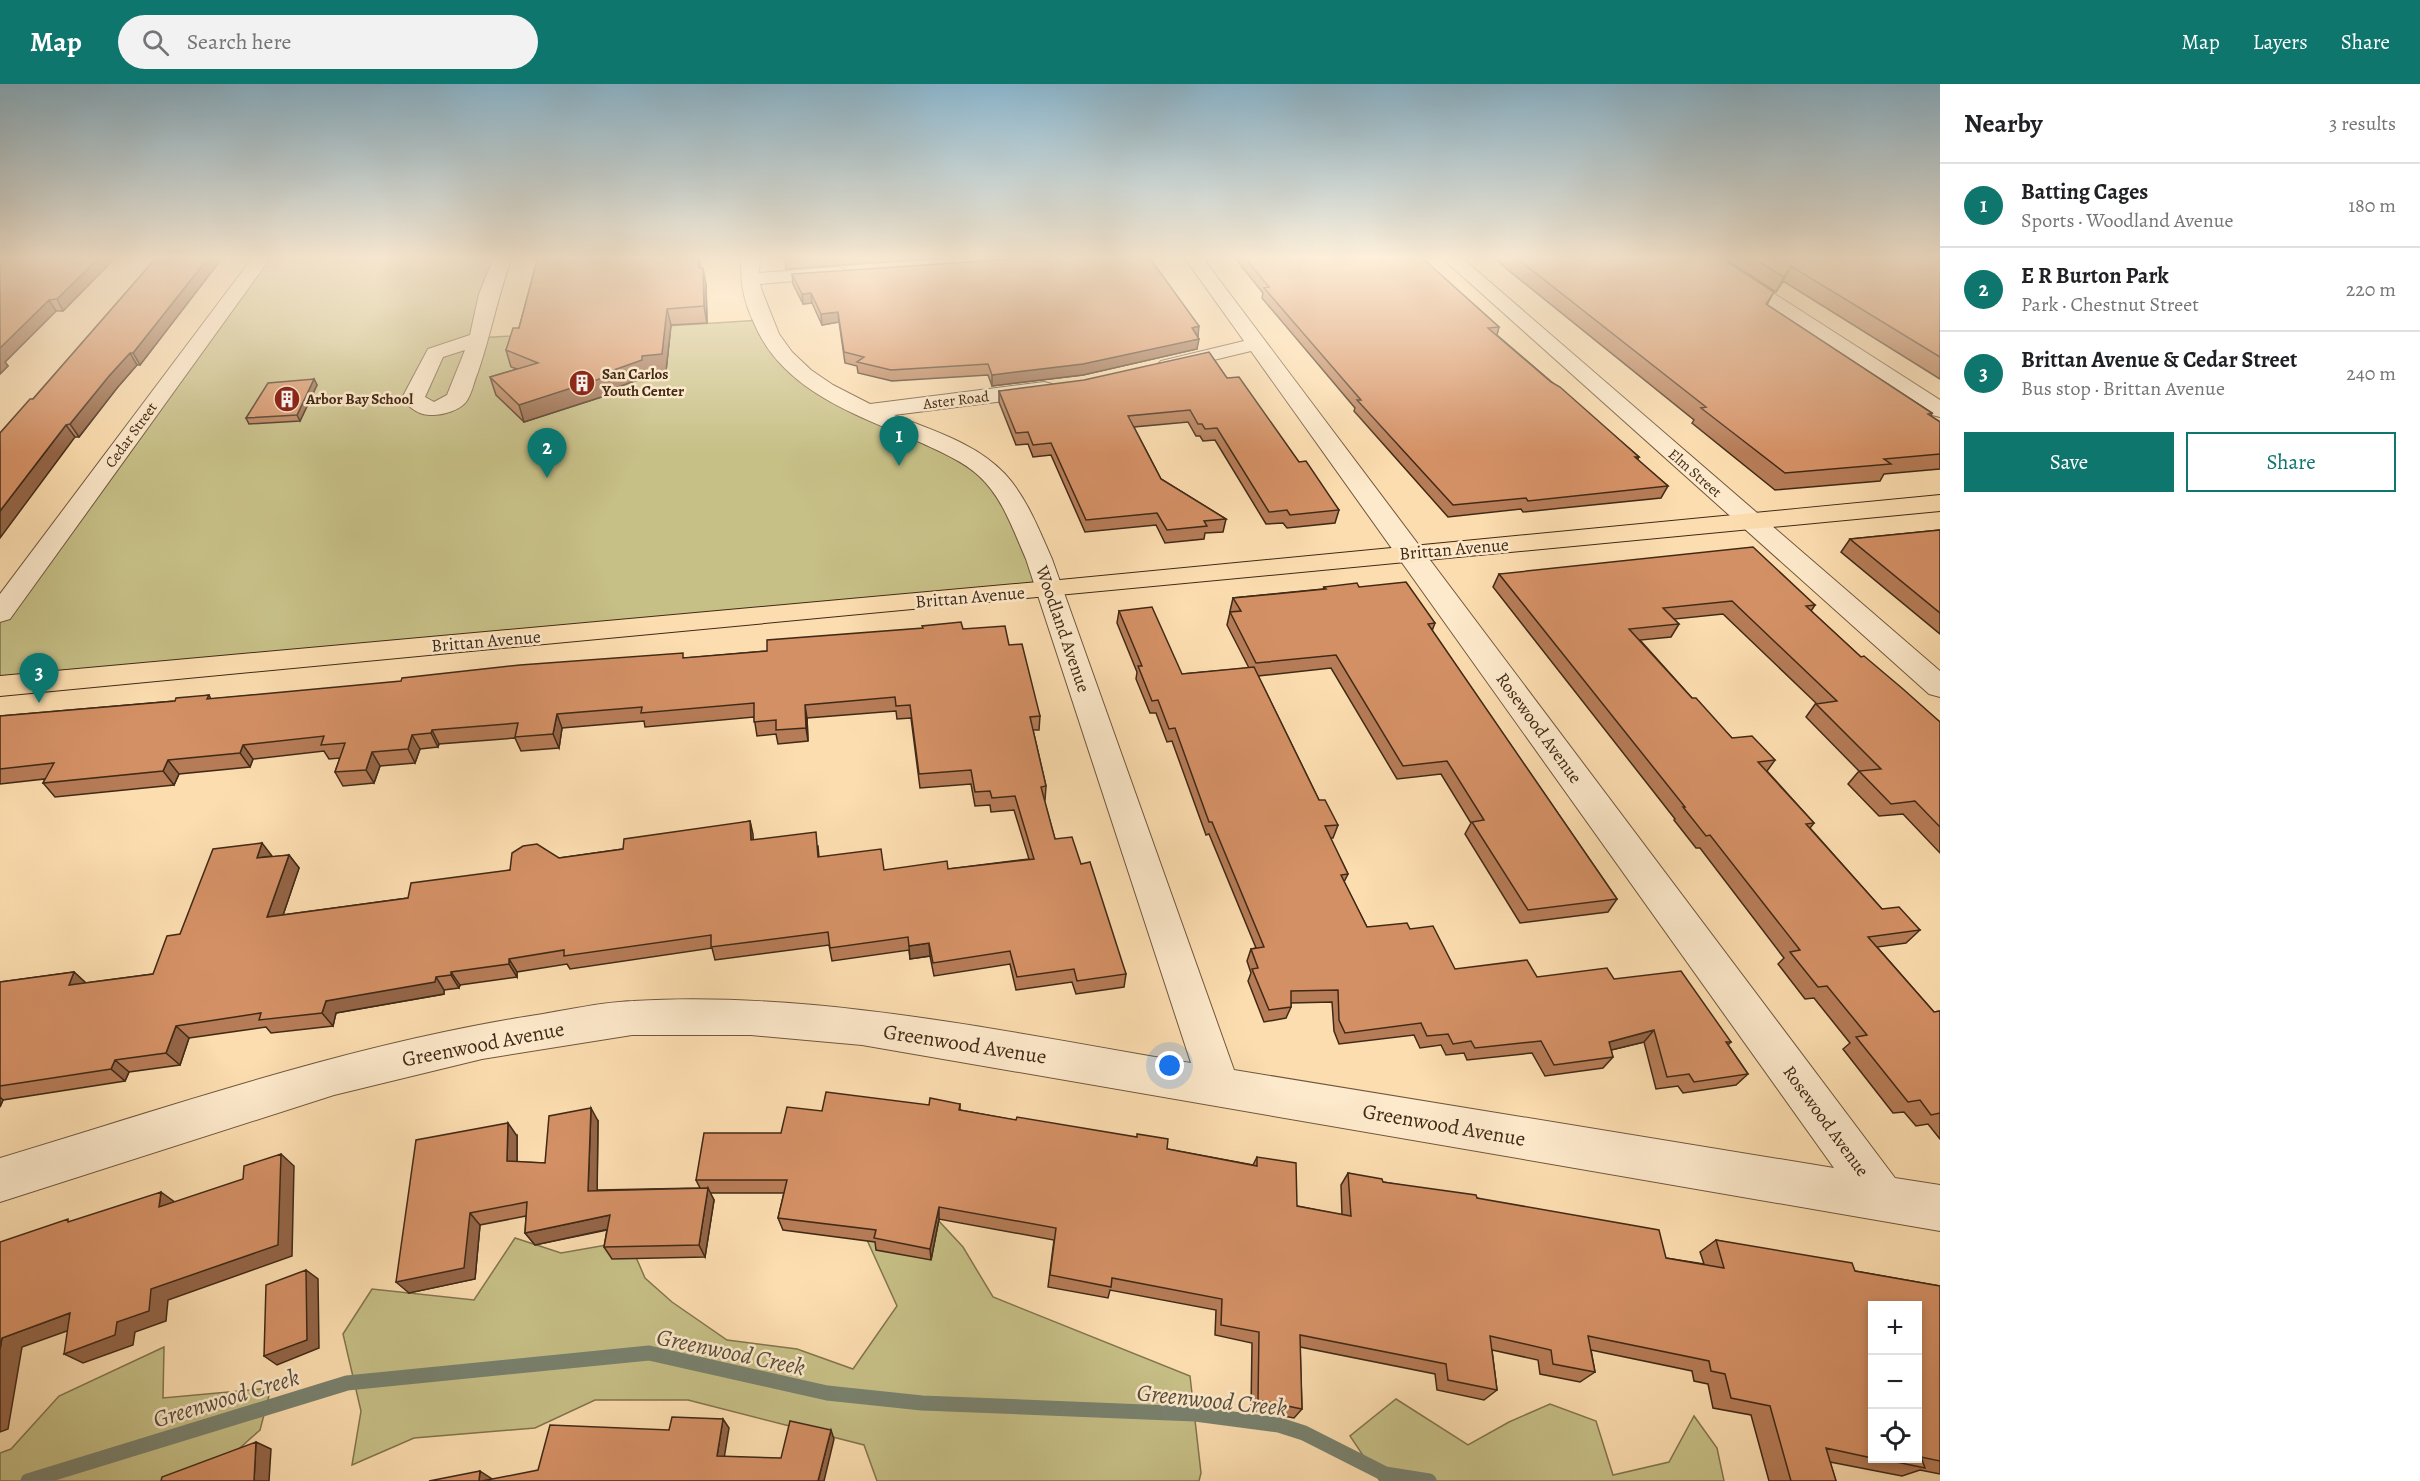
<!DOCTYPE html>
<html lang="en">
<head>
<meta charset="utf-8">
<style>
	:root { --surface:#fff; --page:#f2f2f2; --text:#202124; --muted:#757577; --line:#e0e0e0; --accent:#0f766e }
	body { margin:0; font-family:Alegreya,serif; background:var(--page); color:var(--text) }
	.controls { position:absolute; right:18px; bottom:18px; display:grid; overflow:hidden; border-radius:0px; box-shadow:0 3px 9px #0003 }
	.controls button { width:54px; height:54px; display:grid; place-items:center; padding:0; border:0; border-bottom:2px solid var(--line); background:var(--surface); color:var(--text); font:30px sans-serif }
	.you { position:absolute; left:1170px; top:982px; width:21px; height:21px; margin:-15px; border:4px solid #fff; border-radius:50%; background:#1a73e8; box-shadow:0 0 0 9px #1a73e833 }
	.badge { display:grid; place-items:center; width:39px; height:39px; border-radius:50%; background:var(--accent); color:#fff; font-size:20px; font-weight:700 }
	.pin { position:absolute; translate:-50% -50px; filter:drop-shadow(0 2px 3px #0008) }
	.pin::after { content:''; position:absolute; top:32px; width:21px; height:18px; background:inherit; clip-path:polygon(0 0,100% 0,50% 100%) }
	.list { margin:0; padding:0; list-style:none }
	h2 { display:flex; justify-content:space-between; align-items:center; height:78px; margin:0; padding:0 24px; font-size:26px }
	h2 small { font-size:20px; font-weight:400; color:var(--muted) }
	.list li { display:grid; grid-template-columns:39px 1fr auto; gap:18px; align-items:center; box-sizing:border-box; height:84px; padding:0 24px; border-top:2px solid var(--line) }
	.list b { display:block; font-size:22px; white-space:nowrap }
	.list p { margin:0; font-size:20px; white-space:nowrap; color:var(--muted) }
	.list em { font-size:20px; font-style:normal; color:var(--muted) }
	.actions { display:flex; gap:12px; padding:18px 24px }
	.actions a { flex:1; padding:14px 0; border:2px solid var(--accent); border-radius:0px; text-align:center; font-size:21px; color:var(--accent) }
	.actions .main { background:var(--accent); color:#fff }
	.icon { flex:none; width:33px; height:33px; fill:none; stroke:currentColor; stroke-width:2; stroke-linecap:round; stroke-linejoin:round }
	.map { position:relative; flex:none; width:1940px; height:1397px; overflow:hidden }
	header { display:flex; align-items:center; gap:36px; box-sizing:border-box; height:84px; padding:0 30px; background:var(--accent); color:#fff }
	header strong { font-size:28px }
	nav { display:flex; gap:33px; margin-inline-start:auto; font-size:21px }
	.search { width:420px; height:54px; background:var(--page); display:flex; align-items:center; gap:15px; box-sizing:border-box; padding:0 21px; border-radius:33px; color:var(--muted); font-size:22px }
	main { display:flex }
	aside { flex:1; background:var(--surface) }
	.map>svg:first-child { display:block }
</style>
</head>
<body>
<header>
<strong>Map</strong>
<div class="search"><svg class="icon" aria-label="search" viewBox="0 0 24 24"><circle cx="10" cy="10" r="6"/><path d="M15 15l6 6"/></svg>Search here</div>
<nav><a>Map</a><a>Layers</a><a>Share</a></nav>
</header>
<main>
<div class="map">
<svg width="1940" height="1397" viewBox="0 0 1940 1397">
	<rect width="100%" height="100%" fill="#fcddaf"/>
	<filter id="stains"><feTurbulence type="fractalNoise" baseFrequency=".00333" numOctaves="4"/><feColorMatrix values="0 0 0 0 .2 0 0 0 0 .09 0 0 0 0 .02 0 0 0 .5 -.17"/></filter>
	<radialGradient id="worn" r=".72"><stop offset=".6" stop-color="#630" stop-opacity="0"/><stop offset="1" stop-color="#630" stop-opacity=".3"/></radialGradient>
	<path fill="#c6bf86" stroke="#83744e" stroke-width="1.5" d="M262 173H503L479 254 761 236 788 278 988 387 1049 505 0 602V529Z
		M911 1107 963 1163 993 1213 1190 1292 1201 1389 1199 1397H877L864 1361 688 1316H595L535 1344 414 1354 352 1381 361 1327 343 1250 372 1205 474 1216 515 1154 561 1169 629 1157 645 1194 672 1218 727 1256 797 1265 853 1285 897 1222 862 1145Z
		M164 1263 163 1314 271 1304 260 1346 203 1397H0V1369L11 1365 59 1312Z
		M1396 1315 1468 1361 1509 1338 1550 1320 1596 1337 1613 1391 1669 1378 1694 1332 1717 1364 1724 1397H1380L1350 1352Z"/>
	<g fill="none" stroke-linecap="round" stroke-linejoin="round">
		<path stroke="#79826f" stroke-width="15" d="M28 1397 347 1299 649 1269 827 1309 922 1319 1195 1330 1279 1341 1304 1349 1385 1390 1429 1397"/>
		<defs>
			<path id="minor" d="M253 173H271L10 535 0 538V510Z
				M494 173H512C498 211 491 250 478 288 474 297 472 310 466 318 460 326 443 331 433 331 420 332 409 324 402 314L428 265 470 251 479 210ZM465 266 447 311 434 318 425 313 443 273Z
				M742 173H760L759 189 837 183 844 185 846 189 844 193 760 200 762 207 779 250 792 268 811 286 833 301 870 320 1044 298 1052 300 1055 305 1052 310 1044 312 894 331C931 346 976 359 1005 390 1027 414 1039 446 1052 475L1234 986 1834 1084 1251 267 1168 287 1161 285 1157 281 1161 277 1244 257 1184 173H1202L1895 1094 1940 1101V1147L862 961 751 951H632L482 975 334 1011 0 1118V1074C179 1020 357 958 543 930 572 925 603 918 633 917 818 906 1009 949 1191 979L1026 475C1013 446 1003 414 979 392 964 378 943 369 924 360 861 332 783 309 754 239 744 218 739 197 742 173Z
				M1441 173H1461L1940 587V613L1929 610Z
				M1695 173H1717L1940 316V333L1932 331Z"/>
			<path id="major" d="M1940 411V427L0 612V592L1049 497Z"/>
		</defs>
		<use href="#minor" stroke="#6f573d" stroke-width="2"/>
		<use href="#major" stroke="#402a17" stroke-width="2"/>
		<use href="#minor" fill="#fde9cb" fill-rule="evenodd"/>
		<use href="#major" fill="#fcddaf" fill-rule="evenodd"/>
	</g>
	<path fill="#b67c57" stroke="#402a17" stroke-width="1.5" fill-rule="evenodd" d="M26 173H116L63 227H56L5 278 8 282 0 290V177Z
		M157 173H223L140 281H137L117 304 79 353H75L33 315Z
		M538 173H699L700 184 706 200 707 239 671 241 666 287 646 289V293L618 303 620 307 524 338 496 311 490 293 517 285 511 283 506 266 519 244Z
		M785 173H961L786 185Z
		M1234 173H1421L1499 243 1497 251 1639 373 1637 376 1668 402 1661 414 1523 428 1521 425 1448 433 1354 327 1355 324 1262 214 1263 209Z
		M1492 173H1720L1774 208 1767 221 1932 329 1931 332 1940 338V385L1884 390 1880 397 1775 406 1692 339 1694 336Z
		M1722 173H1940V295L1783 197 1776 208Z
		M792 190 1198 253 1197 265 1083 291 992 302 988 291 892 297 858 289 857 282 845 279 839 238 822 241 812 219 803 220 793 200Z
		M1227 294 1299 378 1339 426 1335 439 1287 444 1283 439 1266 440 1215 356 1203 357 1200 352H1196L1188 338 1134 343 1161 395 1226 435 1223 448 1205 449 1204 455 1165 459 1156 441 1085 448 1051 371 1033 373 1028 360 1016 361 999 318V307Z
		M314 295 317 301 300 337 249 340 246 334Z
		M1940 446V550L1841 468 1850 455Z
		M1499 490 1815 521 1811 527 1861 573 1940 638V769L1903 730 1879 732 1848 700 1859 687 1806 633 1816 619 1723 530 1674 535 1679 540 1671 553 1640 556 1692 614 1732 654 1775 676 1767 687 1814 739 1810 744 1882 825 1920 846 1906 859 1877 863 1934 928 1940 927V1055L1928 1040 1916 1042 1904 1028 1893 1029 1843 965 1850 959 1814 914 1805 915 1778 880 1784 874 1700 764H1696L1674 736 1675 735 1493 503Z
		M1324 503H1359L1435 539 1432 547 1617 815 1608 828 1520 839 1465 750 1471 739 1441 690 1397 695 1331 584 1258 592 1319 716 1338 741 1333 754H1330L1348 790 1344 798 1367 843 1410 845 1455 885 1537 893 1614 895 1731 958 1728 961 1748 990 1736 1001 1683 1009 1678 1002 1656 1005 1644 958 1611 966 1613 973 1603 984 1545 992 1532 969 1467 976 1464 969 1446 971 1441 961 1420 964 1414 951 1339 960 1334 947 1332 918 1291 919V923L1286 934 1264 938 1248 897 1251 889 1247 877 1251 865 1256 864 1209 750 1206 751 1172 657 1167 658 1156 629H1150L1136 595 1137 588 1117 539 1119 527 1182 590 1249 584 1227 541 1230 528H1231L1230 527 1233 514 1323 505Z
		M963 545 1009 561 1040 632 1039 646H1033L1046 702 1045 716H1044L1055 755 1081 780 1126 890 1124 903 1076 910 1072 898 1016 906 1010 880 934 892 930 872 910 875 909 866 832 877 829 861 715 876 712 864 570 885 567 880 517 888V893L460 901 459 904 444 906V910L336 929 333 942 271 949 266 943 189 954 180 981 129 988 125 997 3 1016 0 1023V898L74 888 86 899 153 890 180 850 272 773 289 771 299 784 283 831 408 814 510 786 559 774 623 765 750 737 753 756 818 762 819 773 884 786 948 785 1029 775 1014 726 991 728 990 721 975 722 971 700 920 704 911 634 897 635 896 627 807 634 808 657 778 660 776 650 757 652 754 633 645 643 644 637 562 644 559 664 521 667 515 654 439 660 438 663 420 665 415 679 380 682 374 699 343 702 335 688 340 674 329 675 324 667 253 675 250 683 179 690 174 701 55 713 43 699 45 695 0 700V632L175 617 209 611 211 615 767 567Z
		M960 1020V1026L1253 1081 1257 1073 1297 1122 1342 1131 1341 1101 1348 1089 1383 1098 1477 1114 1666 1174 1704 1180 1700 1168 1716 1156 1855 1187 1940 1202V1390L1920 1386 1902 1392 1830 1378 1836 1397H1769L1751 1331 1713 1324 1708 1300 1694 1297 1692 1287 1591 1266 1595 1288 1580 1298 1540 1290 1538 1276 1492 1266 1497 1306 1484 1316 1437 1306 1435 1290 1300 1263 1302 1325 1294 1334 1251 1326 1252 1259 1215 1251 1216 1226 1110 1206 1108 1214 1048 1203 1054 1156 939 1135 931 1176 876 1166 875 1158 783 1146 778 1134 784 1109H710L714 1116 705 1173 612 1175 604 1163 607 1146 535 1161 525 1149 526 1132 480 1141 475 1195 409 1209 517 1052V1078L545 1079 598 1037 597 1106 700 1104 696 1096 822 1027ZM1872 1221 1917 1374H1872Z"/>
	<path fill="#946547" stroke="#402a17" stroke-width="1.5" d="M100 173H116L63 227 57 215Z
		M209 173H223L140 281 133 269Z
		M1791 182 1783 197 1776 208 1784 193Z
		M703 184 706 200 707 239 704 222Z
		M811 209 812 219 803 220 802 210Z
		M49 216 56 227 5 278 8 282 0 290V264Z
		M667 225 671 241 666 287 646 289V293L618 303 620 307 524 338 519 321 611 287 642 272Z
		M838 228 839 238 822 241 821 230Z
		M1199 242 1198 253 1192 244Z
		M1199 255 1197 265 1083 291 992 302V291Z
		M130 269 137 281 117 304 79 353 70 340 109 292Z
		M314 295 317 301 300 337 297 331Z
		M66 341 75 353 0 454V427Z
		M805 621 807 634 808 657 806 644Z
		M557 630 562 644 559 664 553 650Z
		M432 646 439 660 438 663 431 649Z
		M412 651 420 665 415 679 408 665Z
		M243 661 253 675 250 683 240 669Z
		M372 668 380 682 374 699 366 686Z
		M168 676 179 690 174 701 163 687Z
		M750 737 753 750 754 770 751 756Z
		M262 759 272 772 257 774Z
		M289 771 299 784 278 846 267 833Z
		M929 859 930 872 910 875 909 862Z
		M509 875 517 888V893L509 880Z
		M74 888 88 901H69Z
		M451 888 460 901 459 904 451 891Z
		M436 893 444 906V910L336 929 333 942 322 929 326 917Z
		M176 942 189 954 180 981 166 969Z
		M1654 946 1644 958 1599 969 1609 958Z
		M115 976 129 988 125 997 111 985Z
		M0 1013 3 1016 0 1023Z
		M591 1024 598 1037 597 1119 588 1107Z
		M508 1039 517 1052V1090L507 1077Z
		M281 1070 294 1082 292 1172 168 1216 166 1237 135 1248 133 1261 83 1279 64 1270 117 1238 151 1205Z
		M708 1104 714 1116 705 1173 699 1161Z
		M161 1108 176 1119 159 1123Z
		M939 1123V1135L931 1176 930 1165Z
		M470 1129 480 1141 475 1195 409 1209 396 1198Z
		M610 1131 618 1143 535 1161 525 1149Z
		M306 1186 318 1195 319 1264 277 1281 264 1272Z
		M70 1229 89 1239 22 1263 8 1345 0 1348V1265L2 1254Z
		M723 1335 729 1344 723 1381 717 1372Z
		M831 1346 834 1355 824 1397H818Z
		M256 1358 271 1365 269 1397H254Z
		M480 1387 492 1395V1397H479Z"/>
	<path fill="#d49065" stroke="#402a17" stroke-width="1.5" d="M26 173H100L57 215 49 216 0 264V177Z
		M157 173H209L133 269H130L109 292 70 340 66 341 0 427V349L30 315H33Z
		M538 173H698L699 184H703L704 222 667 225 662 270 642 272V276L611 287 615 290 519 321 490 293 538 279 506 266 513 244H519Z
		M785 173H812L785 175Z
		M1042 173H1149L1199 242 1192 244 1199 255 1083 280 992 291 988 280 891 286 857 278 864 273 844 268 838 228 821 230 811 209 802 210 792 190Z
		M1244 173H1421L1499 243 1488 244 1551 298 1560 303 1639 373H1635L1668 402 1528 417 1526 414 1453 421 1357 316H1361L1264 204 1269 203Z
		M1515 173H1720L1774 208 1766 220 1932 329 1928 330 1940 338V370L1884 375 1891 380 1785 389 1701 324 1706 323Z
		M1751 173H1940V273L1791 182 1784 193Z
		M1209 268 1227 294 1239 293 1299 378 1306 377 1339 426 1290 431 1287 426 1269 428 1217 344 1205 345 1202 340H1198L1190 326 1128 332 1161 395 1226 435 1204 437 1207 442 1167 446 1157 429 1086 436 1051 359 1033 361 1028 348 1016 349 999 307 1084 296Z
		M314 295 297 331 246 334 268 299Z
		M1940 446V529L1850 455Z
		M1753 463 1815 521 1806 522 1861 573 1864 572 1903 605 1940 638V743L1915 717 1891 720 1859 687 1881 685 1816 620 1837 617 1732 517 1663 524 1679 540 1629 545 1692 614H1696L1732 654 1752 652 1775 676 1758 678 1814 739 1806 740 1882 825 1899 823 1920 846 1868 853 1934 928 1940 927V1029L1931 1031 1920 1016 1908 1018 1856 953 1867 951 1827 902 1818 903 1790 868 1800 866 1710 751 1706 752 1683 723H1685L1499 490Z
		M1406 498 1435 539 1428 540 1617 815 1528 826 1472 738 1484 736 1447 677 1403 682 1336 571 1256 579 1230 528 1241 527 1233 514 1326 505 1324 503 1357 499 1359 503Z
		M1152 523 1182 590 1254 583 1319 716H1325L1338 741 1325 742 1348 790 1341 791 1367 843 1407 839 1410 845 1433 842 1455 885 1527 876 1537 893 1607 884 1614 895 1681 887 1731 958H1726L1748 990 1694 998 1689 990 1667 993 1654 946 1609 958 1613 973 1554 981 1541 957 1475 964 1471 957 1453 960 1448 950 1427 952 1421 939 1345 949 1339 936 1338 906 1291 907V923L1269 926 1252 885 1258 884 1251 865 1264 863 1212 738H1209L1175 644 1169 645 1158 616 1152 617 1138 582H1142L1119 527Z
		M961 538 963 545 1005 542 1009 561 1022 560 1040 632 1030 633 1046 702 1041 703 1055 755 1072 753 1081 780 1090 778 1126 890 1077 897 1074 885 1017 893 1010 867 933 879 929 859 909 862 908 853 830 864 828 848 711 863V851L564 872V866L509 875V880L451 888V891L436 893 435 898 326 917 322 929 259 936 261 929 176 942 166 969 115 976 111 985 0 1002V898L74 888 69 901 153 890 167 852 180 850 213 765 262 759 257 774 289 771 267 833 408 814 411 799 510 786 512 769 523 762 537 760 559 774 623 765 624 755 750 737 751 756 816 748 818 773 881 765 884 786 947 777 948 785 1034 775 1015 712 992 714 990 707 975 708 971 686 919 690 910 621 896 622 895 613 805 621 806 644 776 646V636L754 638V619L641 629 642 623 557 630 553 650 515 653 518 639 432 646 431 649 412 651 408 665 372 668 366 686 335 688 345 659 321 661 324 652 243 661 240 669 168 676 163 687 43 699 54 679 0 685V632L175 617 176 614 209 611 207 615 401 597 402 594 520 581 683 569V574L767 567V556L923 544 922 542Z
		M826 1008 929 1021 930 1014 960 1020 959 1026 1016 1036 1017 1033 1137 1053V1050L1168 1055 1167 1065 1257 1082V1073L1296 1079 1297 1122 1351 1132 1348 1089 1382 1095 1383 1098 1476 1111 1477 1114 1659 1146 1666 1174 1724 1184 1716 1156 1852 1179 1855 1187 1940 1202V1377L1921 1373 1925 1384 1877 1374H1917V1221H1872V1374L1826 1364 1836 1397H1791L1770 1322 1731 1314 1725 1290 1711 1287 1709 1277 1588 1252 1595 1288 1553 1280 1551 1266 1490 1252 1497 1306 1448 1296 1446 1280 1300 1251 1302 1325 1258 1316 1259 1248 1221 1241 1222 1215 1112 1194 1111 1203 1050 1191 1056 1144 939 1123 930 1165 874 1154 876 1146 778 1134 787 1096H696L704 1049H781L787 1023 822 1027Z
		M591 1024 588 1107 708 1104 699 1161 604 1163 610 1131 525 1149 527 1118 470 1129 464 1184 396 1198 416 1056 508 1039 507 1077 545 1079 549 1032Z
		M281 1070 278 1161 151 1205 149 1227 117 1238 115 1251 64 1270 70 1229 2 1254 0 1265V1158L68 1135V1138L161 1108 159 1123 243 1095 244 1082Z
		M306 1186 307 1256 264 1272 266 1201Z
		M672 1333 723 1335 717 1372 781 1374 790 1337 831 1346 818 1397H482L538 1386 550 1341 669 1346Z
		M256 1358 254 1397H161L162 1393Z
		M480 1387 479 1397H429Z"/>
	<linearGradient id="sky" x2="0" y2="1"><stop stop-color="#8bb7cf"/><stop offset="0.47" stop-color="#fef0db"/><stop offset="1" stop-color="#fef0db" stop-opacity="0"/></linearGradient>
	<rect width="1940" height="369" fill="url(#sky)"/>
	<defs>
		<symbol id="building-disc" viewBox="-11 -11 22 22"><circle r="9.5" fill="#8f2418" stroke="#fde9cb"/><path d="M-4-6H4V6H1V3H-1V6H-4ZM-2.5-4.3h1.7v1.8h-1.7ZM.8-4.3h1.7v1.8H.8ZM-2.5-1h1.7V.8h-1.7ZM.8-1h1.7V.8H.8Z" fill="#fff"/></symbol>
	</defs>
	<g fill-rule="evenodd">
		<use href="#building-disc" x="567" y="284" width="30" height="30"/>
		<use href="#building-disc" x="272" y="300" width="30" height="30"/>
	</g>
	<g text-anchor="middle" stroke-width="5" stroke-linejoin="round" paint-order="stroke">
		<g font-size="15" font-weight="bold" fill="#402a17" stroke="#fde9cb" text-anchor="start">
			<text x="602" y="295">San Carlos<tspan x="602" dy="17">Youth Center</tspan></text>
			<text x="306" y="320">Arbor Bay School</text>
		</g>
		<g font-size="15" fill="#402a17" stroke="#fde9cb">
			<text transform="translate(956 316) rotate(-7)" y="5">Aster Road</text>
			<text transform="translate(131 351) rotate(-54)" y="5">Cedar Street</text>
			<text transform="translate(1695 389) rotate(41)" y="5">Elm Street</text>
		</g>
		<g font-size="18" fill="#402a17" stroke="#fde9cb">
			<text transform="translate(1454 465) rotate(-5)" y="6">Brittan Avenue</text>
			<text transform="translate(970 513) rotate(-5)" y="6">Brittan Avenue</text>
			<text transform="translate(1063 545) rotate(71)" y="6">Woodland Avenue</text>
			<text transform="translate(486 557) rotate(-5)" y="6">Brittan Avenue</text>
			<text transform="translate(1539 644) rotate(54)" y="6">Rosewood Avenue</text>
			<text transform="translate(1826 1037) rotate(54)" y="6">Rosewood Avenue</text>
		</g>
		<g font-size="21" fill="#402a17" stroke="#fde9cb">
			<text transform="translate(483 960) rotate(-11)" y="7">Greenwood Avenue</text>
			<text transform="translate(965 960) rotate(9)" y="7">Greenwood Avenue</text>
			<text transform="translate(1444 1041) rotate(10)" y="7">Greenwood Avenue</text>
		</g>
		<g font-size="24" font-style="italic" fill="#584e3c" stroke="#fde9cb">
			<text transform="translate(731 1268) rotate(12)" y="8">Greenwood Creek</text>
			<text transform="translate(226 1314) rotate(-17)" y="8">Greenwood Creek</text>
			<text transform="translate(1212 1316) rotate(6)" y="8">Greenwood Creek</text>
		</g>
	</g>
	<rect width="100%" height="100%" filter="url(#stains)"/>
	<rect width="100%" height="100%" fill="url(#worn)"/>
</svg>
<div class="controls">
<button>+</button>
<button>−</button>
<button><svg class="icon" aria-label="locate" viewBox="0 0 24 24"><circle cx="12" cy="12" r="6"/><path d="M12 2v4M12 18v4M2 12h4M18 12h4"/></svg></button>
</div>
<div class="you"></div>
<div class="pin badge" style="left:899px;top:382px">1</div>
<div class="pin badge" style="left:547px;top:394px">2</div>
<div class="pin badge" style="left:39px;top:619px">3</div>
</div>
<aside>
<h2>Nearby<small>3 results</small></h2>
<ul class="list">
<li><span class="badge">1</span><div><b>Batting Cages</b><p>Sports · Woodland Avenue</p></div><em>180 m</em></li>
<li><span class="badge">2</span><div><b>E R Burton Park</b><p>Park · Chestnut Street</p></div><em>220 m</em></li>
<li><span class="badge">3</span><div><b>Brittan Avenue &amp; Cedar Street</b><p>Bus stop · Brittan Avenue</p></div><em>240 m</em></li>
</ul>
<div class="actions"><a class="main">Save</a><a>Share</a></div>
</aside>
</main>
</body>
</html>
